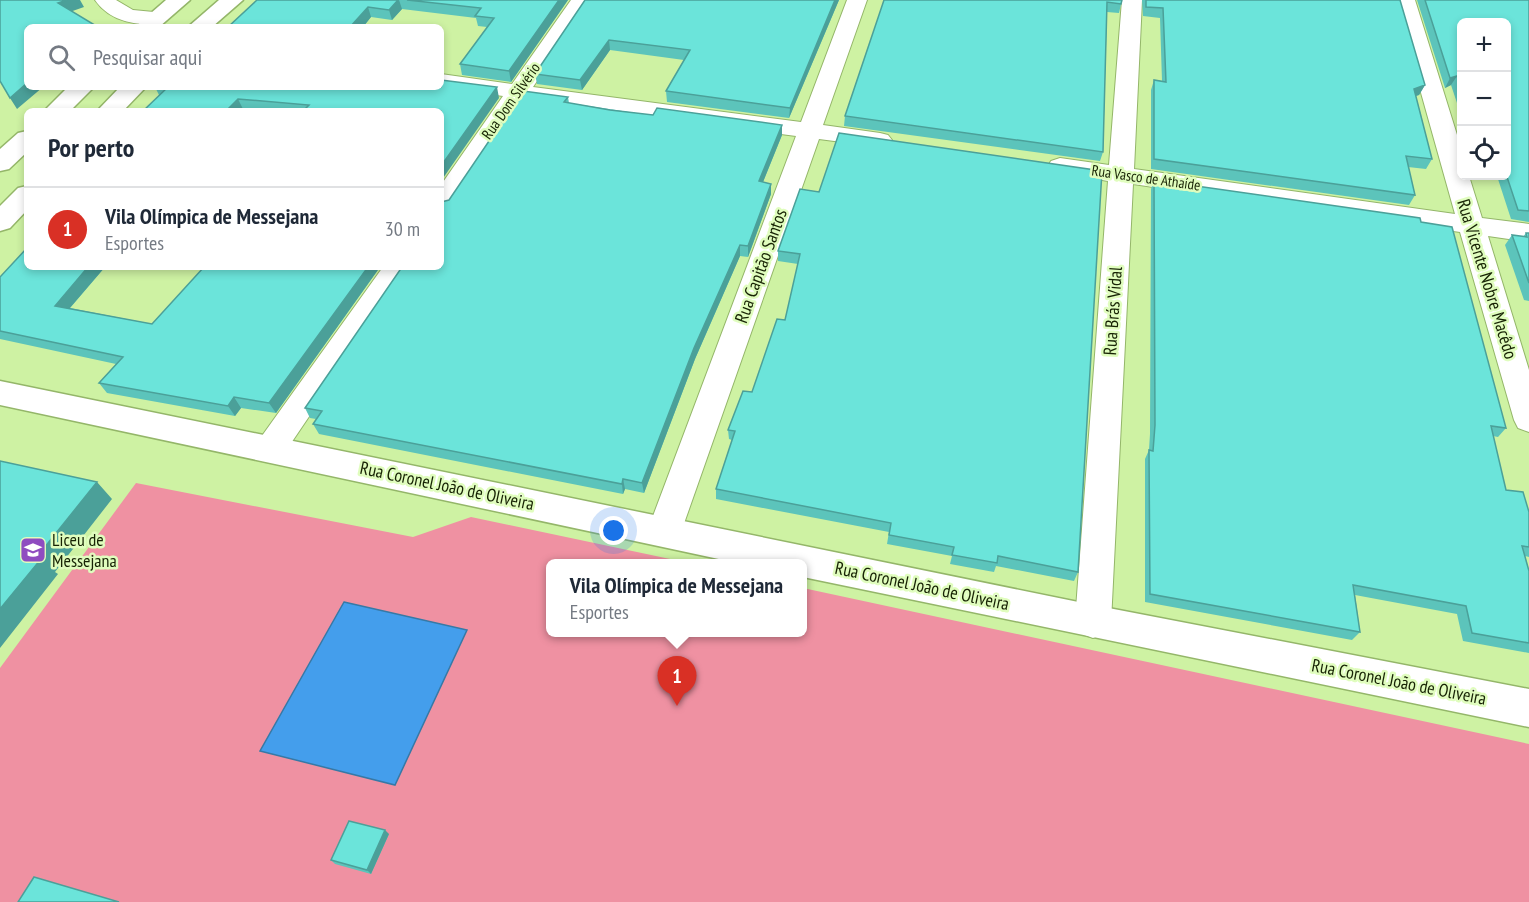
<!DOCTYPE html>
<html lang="pt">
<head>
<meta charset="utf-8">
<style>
	:root { --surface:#fff; --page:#f6f6f7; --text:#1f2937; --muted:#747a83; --line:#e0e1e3; --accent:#d93025 }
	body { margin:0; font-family:"PT Sans Narrow",sans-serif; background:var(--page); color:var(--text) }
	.controls { position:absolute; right:18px; top:18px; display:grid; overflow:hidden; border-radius:9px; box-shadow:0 3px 9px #0003 }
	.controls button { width:54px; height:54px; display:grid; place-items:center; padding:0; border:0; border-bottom:2px solid var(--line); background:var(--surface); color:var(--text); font:30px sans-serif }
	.you { position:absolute; left:614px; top:531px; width:21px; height:21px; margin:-15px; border:4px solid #fff; border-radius:50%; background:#1a73e8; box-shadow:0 0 0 9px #1a73e833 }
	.badge { display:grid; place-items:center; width:39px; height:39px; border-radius:50%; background:var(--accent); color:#fff; font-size:20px; font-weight:700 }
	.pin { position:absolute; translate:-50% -50px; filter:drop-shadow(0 2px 3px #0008) }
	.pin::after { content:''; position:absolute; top:32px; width:21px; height:18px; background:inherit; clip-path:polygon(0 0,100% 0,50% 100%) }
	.popup { position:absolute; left:546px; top:559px; width:261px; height:78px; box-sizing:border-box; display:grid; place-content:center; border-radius:9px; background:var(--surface); filter:drop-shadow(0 2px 4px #0005); font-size:20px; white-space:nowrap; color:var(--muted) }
	.popup b { font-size:22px; color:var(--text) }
	.popup::after { content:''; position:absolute; left:50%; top:100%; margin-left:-12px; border:12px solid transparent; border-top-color:var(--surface) }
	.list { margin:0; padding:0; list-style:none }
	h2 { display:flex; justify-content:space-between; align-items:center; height:78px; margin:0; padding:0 24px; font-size:26px }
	h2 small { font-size:20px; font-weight:400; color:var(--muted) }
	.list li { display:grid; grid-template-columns:39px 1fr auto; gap:18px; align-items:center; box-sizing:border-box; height:84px; padding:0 24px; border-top:2px solid var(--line) }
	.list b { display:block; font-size:22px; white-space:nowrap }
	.list p { margin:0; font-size:20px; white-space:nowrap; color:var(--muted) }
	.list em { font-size:20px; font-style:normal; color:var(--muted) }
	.icon { flex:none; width:33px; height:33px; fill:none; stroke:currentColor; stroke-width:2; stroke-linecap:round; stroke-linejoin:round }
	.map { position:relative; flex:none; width:1529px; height:902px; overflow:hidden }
	.search { position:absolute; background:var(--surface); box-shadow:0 3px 9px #0003; left:24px; top:24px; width:420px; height:66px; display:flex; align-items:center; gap:15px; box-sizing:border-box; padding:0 21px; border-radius:9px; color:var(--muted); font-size:22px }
	.panel { position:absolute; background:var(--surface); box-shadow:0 3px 9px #0003; left:24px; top:108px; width:420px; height:162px; border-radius:9px }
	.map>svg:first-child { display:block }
</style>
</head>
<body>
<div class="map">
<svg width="1529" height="902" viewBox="0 0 1529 902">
	<rect width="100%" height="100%" fill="#cef2a3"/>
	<path fill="#ef91a2" d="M136 483 413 537 471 517 689 563 551 564V632H803V588L1529 744V902H0V668Z"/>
	<path fill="#449eec" stroke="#3679a6" stroke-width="1.5" d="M344 602 467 630 395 785 260 751Z"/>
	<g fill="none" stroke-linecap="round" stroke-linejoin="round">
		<defs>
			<path id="minor" d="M95 0H116L133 10 164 13 167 17 164 21C140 28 110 22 95 0Z
				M571 0H591L533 87 801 122 847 0H867L823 125 880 133 888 135 892 140 888 145 880 147 819 139 681 532 676 542 664 546 652 542 647 532 796 136 524 99 450 209 441 211V185L503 96 438 87H441V74L512 84Z
				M1122 0H1142L1134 169 1455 214 1395 0H1415L1462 151V176H1469L1482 218 1529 224V242L1488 236 1529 370V432L1518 428 1514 420 1460 232 1133 184 1111 622 1106 633 1093 638 1080 633 1075 622 1108 181 1051 171 1048 166 1051 161 1060 158 1109 165Z
				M383 267H410L281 458 270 461 259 458 254 449 259 440Z"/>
			<path id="tertiary" d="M0 381 1093 605 1529 689V727L803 577V564H742L0 405Z"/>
			<path id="trunk" d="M166 0H190L159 27H135Z
				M219 0H243L212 27H188Z
				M68 87H94L70 111H44Z
				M120 87H146L123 111H97Z
				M27 131V152L9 169 0 171V149L18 133Z
				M27 186V210L10 228 0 231V206L18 188Z"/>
		</defs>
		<use href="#minor" stroke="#94b669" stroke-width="2"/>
		<use href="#tertiary" stroke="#94b669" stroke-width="3"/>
		<use href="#trunk" stroke="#94b669" stroke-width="3"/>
		<use href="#minor" fill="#fff" fill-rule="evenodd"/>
		<use href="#tertiary" fill="#fff" fill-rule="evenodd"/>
		<use href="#trunk" fill="#fff" fill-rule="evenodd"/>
	</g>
	<path fill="#5cc4bb" d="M257 0H568L511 82 462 75 460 64 487 27 478 26 476 18 402 9 392 20 371 17 363 27H228Z
		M585 0H839L789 118 667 102 666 91 684 60 610 50 582 90 537 84 535 74Z
		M884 0H1122L1119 13 1107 12 1103 152 1100 161 844 126 845 116Z
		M1142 0H1400L1425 85 1419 95 1416 96 1432 159 1426 169 1408 167 1415 195 1409 205 1151 169V90L1154 80 1162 81 1160 18 1143 16Z
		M1417 0H1529V222L1511 219 1497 176H1506V22H1461V115L1451 85 1445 88Z
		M155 87H441L499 98 441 111H260L243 109 159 95Z
		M568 97 569 103 782 135 763 182 771 194 748 257 740 256 695 359 644 493 625 489 623 494 319 434 313 424 316 419 310 418 305 408 449 200Z
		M1154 180 1421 222 1506 428 1498 437 1493 436 1506 490 1529 512V557L1525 556 1529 571V653L1463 641 1457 614 1355 595 1360 632 1352 640 1145 602V459L1149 450 1150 434 1151 189Z
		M800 189 1078 572 1074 581 996 566 994 572 950 564 952 556 887 544 889 532 716 499V489L732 440 729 439 728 430 752 392 785 320 798 264 778 261V251Z
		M1526 233H1529V301L1524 300 1505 245 1512 235 1523 237Z
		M27 267H105L70 308 152 324 204 267H380L276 413 241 408 235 416 107 393 99 383 116 364 0 339V277Z
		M389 834 371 874 335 864 331 860Z"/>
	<path fill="#4ba099" d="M67 0H80L84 7 64 14 58 3Z
		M398 0H399L402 9 392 20 389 10Z
		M559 0H568L511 82 509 71Z
		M835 0H839L789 118 790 108Z
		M368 7 371 17 363 27H350Z
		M609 40 610 50 582 90 580 80Z
		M1457 76 1451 85 1445 88 1450 78Z
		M27 83V87H43L17 109 10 98Z
		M1425 85 1419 95 1408 98 1414 89Z
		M497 87 499 98 441 181V166Z
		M238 99 243 109 241 111H226Z
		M782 125V135L759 192V181Z
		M771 184V194L748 257V246Z
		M740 245V256L695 359 644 493 642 483 694 348Z
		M88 267H105L63 316 55 306Z
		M368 267H380L276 413 269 403Z
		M234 397 241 408 235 416 228 406Z
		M623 479 625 489 623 494 622 484Z
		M97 482 112 499 55 572 58 574 0 648V609L36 558Z
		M385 830 389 834 371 874 367 870Z"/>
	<path fill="#6be4da" stroke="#4ba099" stroke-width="1.5" d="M0 0H67L58 3 98 27H27V83L10 98 0 81Z
		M257 0H398L389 10 368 7 350 27H228Z
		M407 0H559L509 71 460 64 494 18 475 16 481 8Z
		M585 0H835L790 108 666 91 690 50 609 40 580 80 535 74Z
		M884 0H1122L1121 4 1107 2 1103 152 845 116Z
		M1146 0H1400L1425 85 1414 89 1432 159 1406 156 1415 195 1154 159V80L1166 82 1163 8 1146 7Z
		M1425 0H1529V211L1518 210 1506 174V22H1461V88L1457 76 1450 78Z
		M441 80 497 87 441 166V111H303L309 105 238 99 226 111H143L168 87H441Z
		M523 91 568 97 564 102 610 110 653 115 657 108 782 125 759 181 771 184 748 246 740 245 694 348 642 483 623 479 622 484 313 424 322 411 305 408 402 267H441V202L449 200Z
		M839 133 1102 171 1078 572 998 556 997 563 952 555 954 547 889 535 891 523 716 489 735 431 728 430 743 391 752 392 777 319 785 320 800 254 778 251 800 189 819 192Z
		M1154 180 1420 218 1421 222 1452 227 1506 428 1491 426 1506 490 1523 492 1529 512V547L1522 546 1529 571V643L1472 633 1466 606 1353 585 1360 632 1150 594 1149 450 1153 451 1155 425Z
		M1526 233H1529V283L1512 235 1527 237Z
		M27 248V267H88L55 306 152 324 204 267H368L269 403 234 397 228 406 99 383 123 357 0 331V277Z
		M0 461 97 482 36 558 41 559 0 609Z
		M349 821 385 830 367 870 331 860Z
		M34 877 119 902H18Z"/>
	<defs>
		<symbol id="school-square" viewBox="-11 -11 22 22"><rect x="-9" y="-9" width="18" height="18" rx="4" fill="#8f4cc0" stroke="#e0fdbe"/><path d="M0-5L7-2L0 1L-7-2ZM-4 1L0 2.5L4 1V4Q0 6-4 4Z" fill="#fff"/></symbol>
	</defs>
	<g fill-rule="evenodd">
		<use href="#school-square" x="18" y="535" width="30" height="30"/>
	</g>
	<g text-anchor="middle" stroke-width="5" stroke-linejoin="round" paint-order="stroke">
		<g font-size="15" fill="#172304" stroke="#e0fdbe">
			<text transform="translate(511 101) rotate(-55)" y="5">Rua Dom Silvério</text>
			<text transform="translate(1146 178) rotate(8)" y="5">Rua Vasco de Athaíde</text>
		</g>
		<g font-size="18" fill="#172304" stroke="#e0fdbe">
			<text transform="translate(761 266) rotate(-70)" y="6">Rua Capitão Santos</text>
			<text transform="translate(1487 279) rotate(73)" y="6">Rua Vicente Nobre Macêdo</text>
			<text transform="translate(1113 311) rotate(-86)" y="6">Rua Brás Vidal</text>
			<text transform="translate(447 486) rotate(12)" y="6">Rua Coronel João de Oliveira</text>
			<text transform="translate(922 586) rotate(12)" y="6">Rua Coronel João de Oliveira</text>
			<text transform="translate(1399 682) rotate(11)" y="6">Rua Coronel João de Oliveira</text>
		</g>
		<g font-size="18" fill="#172304" stroke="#e0fdbe" text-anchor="start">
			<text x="52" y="546">Liceu de<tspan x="52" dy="21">Messejana</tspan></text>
		</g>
	</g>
</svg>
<div class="controls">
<button>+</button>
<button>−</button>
<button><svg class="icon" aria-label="locate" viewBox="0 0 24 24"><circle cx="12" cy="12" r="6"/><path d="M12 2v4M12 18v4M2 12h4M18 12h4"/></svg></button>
</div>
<div class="you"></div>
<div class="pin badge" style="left:677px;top:706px">1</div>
<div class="popup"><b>Vila Olímpica de Messejana</b>Esportes</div>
<div class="search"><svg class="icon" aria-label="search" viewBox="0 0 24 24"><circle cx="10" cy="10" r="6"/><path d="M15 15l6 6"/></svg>Pesquisar aqui</div>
<section class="panel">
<h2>Por perto<small></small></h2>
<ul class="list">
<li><span class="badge">1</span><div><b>Vila Olímpica de Messejana</b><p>Esportes</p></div><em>30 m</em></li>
</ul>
</section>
</div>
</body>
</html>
